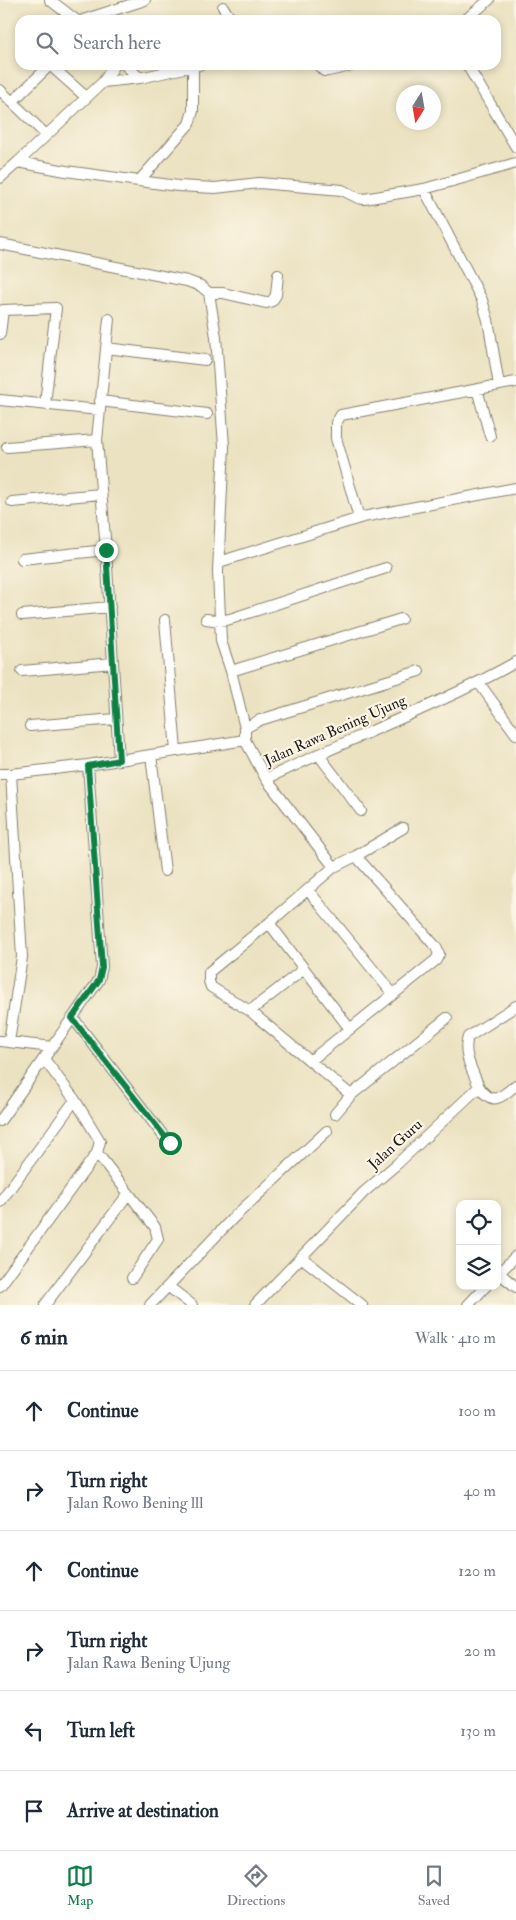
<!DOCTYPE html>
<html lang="en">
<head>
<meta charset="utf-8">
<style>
	:root { --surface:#fff; --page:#f6f6f7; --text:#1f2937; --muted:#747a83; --line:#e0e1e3; --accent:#0b8043 }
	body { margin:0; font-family:"IM FELL Double Pica",serif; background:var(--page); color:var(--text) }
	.controls { position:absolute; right:15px; bottom:15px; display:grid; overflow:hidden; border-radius:10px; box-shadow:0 2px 8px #0003 }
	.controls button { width:45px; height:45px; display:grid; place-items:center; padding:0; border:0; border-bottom:1px solid var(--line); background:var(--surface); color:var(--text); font:25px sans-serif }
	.compass { position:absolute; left:396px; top:85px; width:45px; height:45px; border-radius:50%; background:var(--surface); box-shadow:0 2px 8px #0003; rotate:191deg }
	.stop { position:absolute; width:15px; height:15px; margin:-11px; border:4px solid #0b8043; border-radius:50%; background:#fff }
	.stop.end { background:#0b8043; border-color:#fff; box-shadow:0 1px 5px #0008 }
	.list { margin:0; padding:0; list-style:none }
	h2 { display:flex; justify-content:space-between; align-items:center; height:65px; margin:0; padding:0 20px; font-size:21px }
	h2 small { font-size:16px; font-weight:400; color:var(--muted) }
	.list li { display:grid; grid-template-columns:32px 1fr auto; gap:15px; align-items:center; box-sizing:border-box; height:80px; padding:0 20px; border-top:1px solid var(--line) }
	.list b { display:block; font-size:19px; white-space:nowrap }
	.list p { margin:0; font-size:16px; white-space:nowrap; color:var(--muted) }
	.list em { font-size:16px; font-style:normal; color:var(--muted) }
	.icon { flex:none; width:28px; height:28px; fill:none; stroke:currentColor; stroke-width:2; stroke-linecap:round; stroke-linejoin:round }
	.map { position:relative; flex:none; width:516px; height:1305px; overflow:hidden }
	.search { position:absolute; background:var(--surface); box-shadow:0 2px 8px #0003; left:15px; right:15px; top:15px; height:55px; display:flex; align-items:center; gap:12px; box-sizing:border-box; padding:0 18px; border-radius:15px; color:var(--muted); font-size:19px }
	.sheet { height:545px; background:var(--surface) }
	nav { display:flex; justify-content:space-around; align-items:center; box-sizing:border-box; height:70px; border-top:1px solid var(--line); background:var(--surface); font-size:14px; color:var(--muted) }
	nav a { display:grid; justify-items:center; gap:2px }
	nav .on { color:var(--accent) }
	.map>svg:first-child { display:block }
</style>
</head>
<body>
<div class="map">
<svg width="516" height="1305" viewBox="0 0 516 1305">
	<rect width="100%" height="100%" fill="#fcf5e5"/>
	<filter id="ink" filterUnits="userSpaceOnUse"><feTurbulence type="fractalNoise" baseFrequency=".02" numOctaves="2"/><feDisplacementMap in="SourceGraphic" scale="10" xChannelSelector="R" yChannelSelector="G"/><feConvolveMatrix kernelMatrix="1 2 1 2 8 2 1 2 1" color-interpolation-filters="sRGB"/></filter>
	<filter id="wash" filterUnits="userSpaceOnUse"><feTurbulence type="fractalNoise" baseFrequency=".0096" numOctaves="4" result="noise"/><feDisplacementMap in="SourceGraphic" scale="20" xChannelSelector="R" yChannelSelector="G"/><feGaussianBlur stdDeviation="1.12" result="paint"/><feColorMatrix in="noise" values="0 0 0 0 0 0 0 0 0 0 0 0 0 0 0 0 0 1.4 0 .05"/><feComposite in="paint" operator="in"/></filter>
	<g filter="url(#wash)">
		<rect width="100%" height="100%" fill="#ebe2c1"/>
	</g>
	<g filter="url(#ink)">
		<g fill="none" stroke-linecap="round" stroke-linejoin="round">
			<defs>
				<path id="minor" d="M50 0 76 20
					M223 7 231 20
					M83 20 145 0
					M465 20 489 0
					M50 65 86 97
					M125 65 140 78
					M318 65 324 71H328L356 65
					M467 65 516 147
					M103 82 115 65
					M0 90 45 134
					M12 102 50 65
					M18 162 103 82 140 78 193 66
					M0 178 18 162 66 171 139 181 189 124 193 111V66L199 65
					M139 181 178 186 215 188 259 183 342 190 358 198 364 199 424 189
					M0 244 187 281 201 286 209 293 216 337 224 446 218 572 221 641 231 671 245 728V740
					M209 293H223L266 303 272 301 276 295 278 275
					M109 319 97 440 106 550 119 760
					M0 334 3 310 56 308 45 404
					M106 348 205 360
					M499 385 488 320 482 300 424 189 516 163
					M477 389 490 436
					M0 400 99 410
					M100 401 207 414
					M7 447 97 440
					M12 502 101 494
					M359 518 336 438V423L341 415 516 382
					M22 559 106 550
					M219 562 363 517 516 488
					M22 615 110 607
					M206 619 220 621 230 619 386 568
					M165 620 176 751
					M22 671 113 663
					M231 671 401 619
					M479 683 516 734
					M30 726 116 719
					M245 728 260 720 419 671
					M318 754 361 811
					M151 755 165 871
					M0 774H11L88 765 245 740 266 779C348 739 436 707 516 662
					M266 779 334 867 269 923 209 972V981L211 987 250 1011 351 1095 335 1114
					M334 867 356 856 403 828
					M308 890 393 994
					M269 923 350 1029
					M250 1011 304 969
					M73 1018 169 1143
					M0 1041 52 1047
					M9 1042 22 957 11 774
					M44 1059 75 1100 100 1141 97 1153 155 1227 158 1239 132 1278
					M310 1061 436 960 439 954 436 947 356 856
					M479 1087C493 1107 501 1097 516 1085
					M351 1095 447 1018
					M0 1121 99 980 102 967 88 765
					M0 1202 75 1100
					M301 1257 362 1305
					M499 1273 516 1287
					M497 1275 516 1256
					M0 1286 97 1153
					M169 1287 192 1305
					M45 1305 128 1194
					M150 1305 234 1217 327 1131
					M255 1305 364 1192 397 1164 479 1087C473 1071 462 1054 468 1037L516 1006
					M468 1305 486 1286"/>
			</defs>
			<use href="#minor" stroke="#847f6e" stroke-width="12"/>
			<use href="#minor" stroke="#fff" stroke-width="10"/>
		</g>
	</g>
	<g fill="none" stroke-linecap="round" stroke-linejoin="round" filter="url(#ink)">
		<path stroke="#0b8043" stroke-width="6" d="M106 550 119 760 88 766 102 967 99 980 72 1018 170 1143"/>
	</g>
	<g text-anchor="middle" stroke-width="4.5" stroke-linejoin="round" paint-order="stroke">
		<g font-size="15" fill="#1c1c1c" stroke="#fcf5e5">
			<text transform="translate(335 730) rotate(-24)" y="5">Jalan Rawa Bening Ujung</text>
			<text transform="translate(395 1144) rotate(-42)" y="5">Jalan Guru</text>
		</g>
	</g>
</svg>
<div class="controls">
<button><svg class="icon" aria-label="locate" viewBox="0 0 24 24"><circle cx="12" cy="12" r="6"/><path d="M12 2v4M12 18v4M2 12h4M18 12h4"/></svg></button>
<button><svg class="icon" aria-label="layers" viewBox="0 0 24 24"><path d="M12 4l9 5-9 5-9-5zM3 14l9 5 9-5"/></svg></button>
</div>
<svg class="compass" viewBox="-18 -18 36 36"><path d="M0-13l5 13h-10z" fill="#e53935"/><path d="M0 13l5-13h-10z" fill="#747a83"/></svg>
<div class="stop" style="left:170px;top:1143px"></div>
<div class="stop end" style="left:106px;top:550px"></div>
<div class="search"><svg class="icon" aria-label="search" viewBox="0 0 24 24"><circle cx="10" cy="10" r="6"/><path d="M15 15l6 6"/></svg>Search here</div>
</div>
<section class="sheet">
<h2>6 min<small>Walk · 410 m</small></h2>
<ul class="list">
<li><svg class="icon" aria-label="ahead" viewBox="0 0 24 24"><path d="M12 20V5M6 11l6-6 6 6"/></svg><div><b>Continue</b></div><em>100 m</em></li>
<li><svg class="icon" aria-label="right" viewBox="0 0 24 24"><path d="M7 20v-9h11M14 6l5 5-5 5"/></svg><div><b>Turn right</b><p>Jalan Rowo Bening lll</p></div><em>40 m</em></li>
<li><svg class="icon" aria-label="ahead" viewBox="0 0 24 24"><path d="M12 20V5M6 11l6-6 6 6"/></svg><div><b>Continue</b></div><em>120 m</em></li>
<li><svg class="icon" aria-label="right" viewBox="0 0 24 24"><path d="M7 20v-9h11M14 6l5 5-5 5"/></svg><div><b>Turn right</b><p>Jalan Rawa Bening Ujung</p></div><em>20 m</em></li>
<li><svg class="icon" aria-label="left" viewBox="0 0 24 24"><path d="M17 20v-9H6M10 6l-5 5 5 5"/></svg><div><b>Turn left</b></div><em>130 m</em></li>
<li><svg class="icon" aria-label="arrive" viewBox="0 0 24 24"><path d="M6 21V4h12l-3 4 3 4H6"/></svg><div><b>Arrive at destination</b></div></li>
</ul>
</section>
<nav>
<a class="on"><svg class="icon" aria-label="map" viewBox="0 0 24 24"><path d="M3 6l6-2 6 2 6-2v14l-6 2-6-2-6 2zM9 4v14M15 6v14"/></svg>Map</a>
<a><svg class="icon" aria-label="directions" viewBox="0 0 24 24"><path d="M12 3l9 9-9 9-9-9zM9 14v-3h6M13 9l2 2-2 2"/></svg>Directions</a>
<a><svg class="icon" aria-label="saved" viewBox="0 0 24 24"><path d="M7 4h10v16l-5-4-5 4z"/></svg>Saved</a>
</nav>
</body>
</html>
